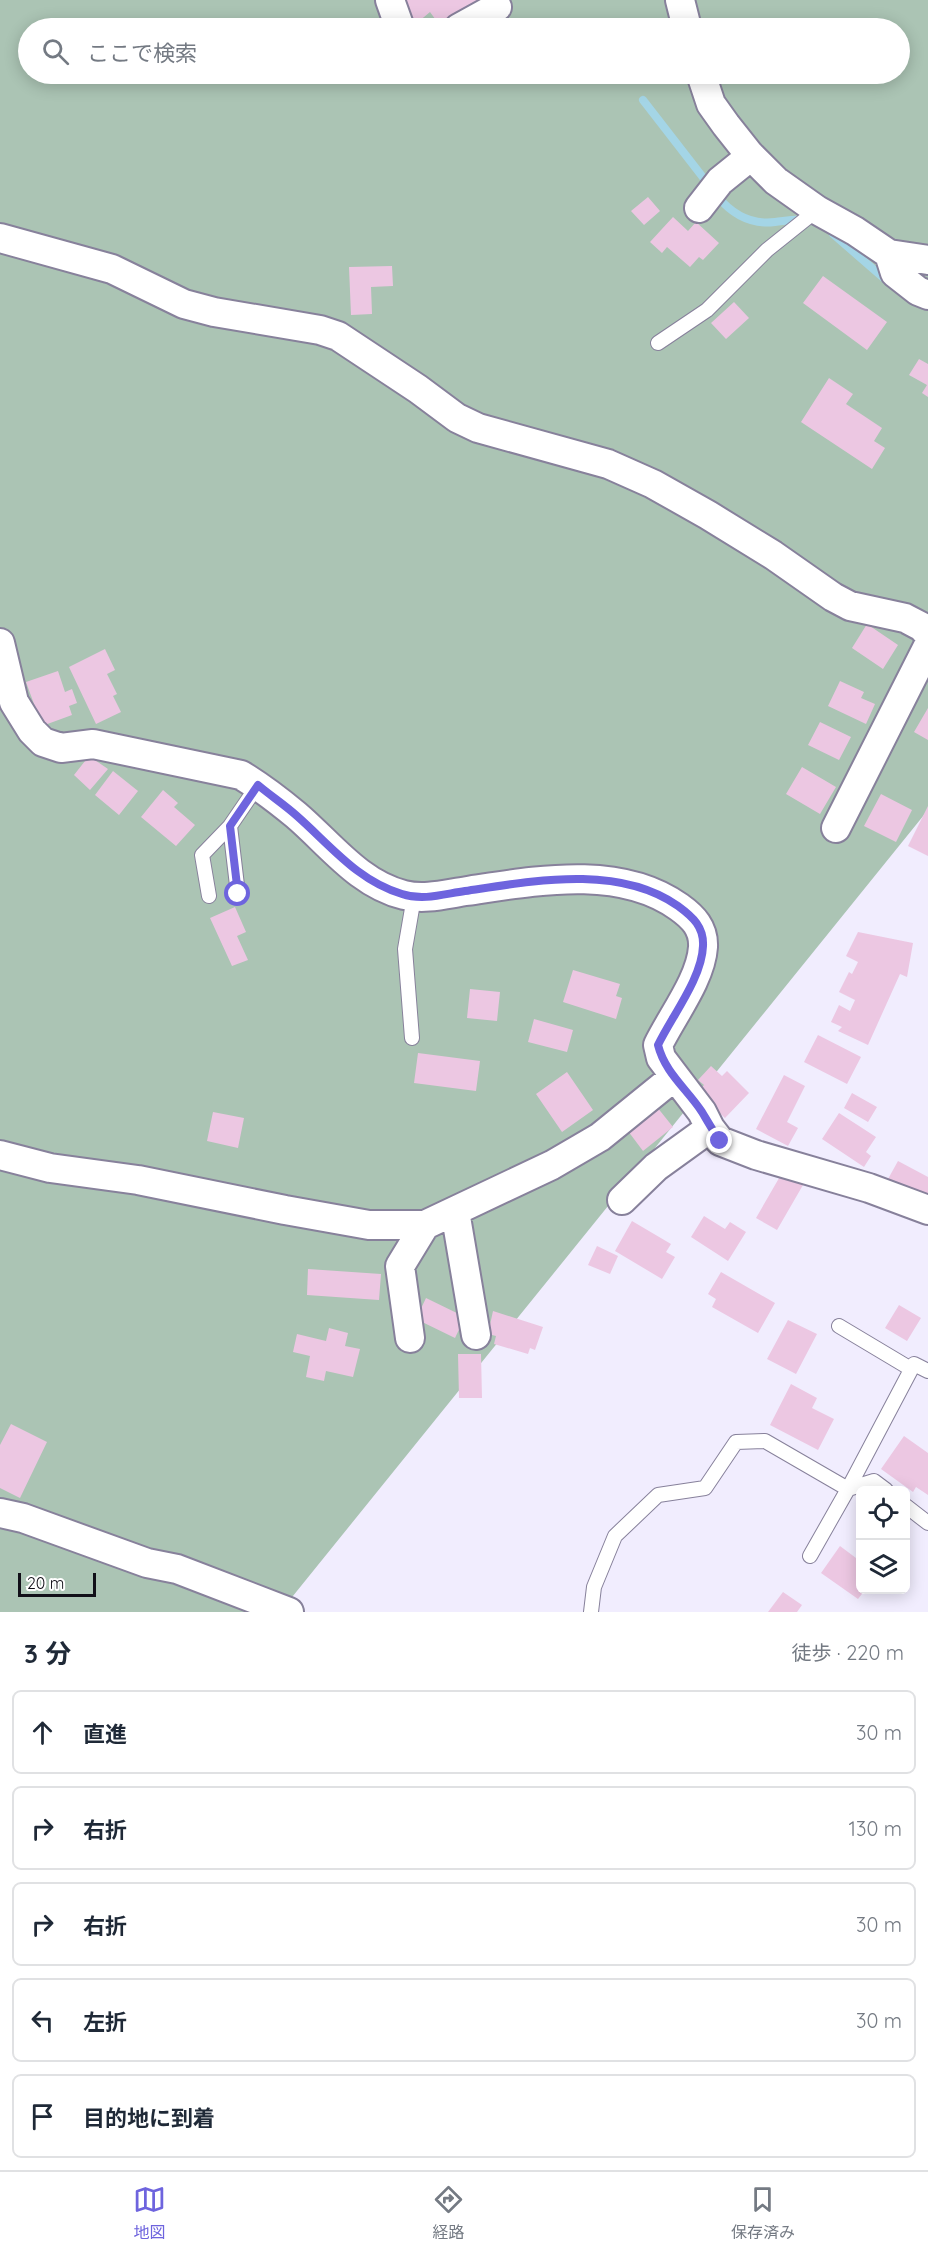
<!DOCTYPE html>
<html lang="ja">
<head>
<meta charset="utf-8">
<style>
	:root { --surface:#fff; --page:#f2f2f3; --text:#1f2937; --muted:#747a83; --line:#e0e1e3; --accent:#6e64de }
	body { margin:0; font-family:Quicksand,"Noto Sans JP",sans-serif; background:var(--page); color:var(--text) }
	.controls { position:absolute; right:18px; bottom:18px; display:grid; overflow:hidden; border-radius:9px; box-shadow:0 3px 15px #0003 }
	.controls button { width:54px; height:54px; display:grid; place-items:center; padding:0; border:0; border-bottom:2px solid var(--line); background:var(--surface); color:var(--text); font:30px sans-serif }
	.scale { position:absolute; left:18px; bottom:15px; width:78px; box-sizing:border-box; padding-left:6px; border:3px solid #110f18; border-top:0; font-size:16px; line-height:21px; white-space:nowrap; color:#110f18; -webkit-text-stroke:4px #fff; paint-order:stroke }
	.stop { position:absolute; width:18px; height:18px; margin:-14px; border:4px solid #6e64de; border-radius:50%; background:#fff }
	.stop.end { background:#6e64de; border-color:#fff; box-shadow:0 2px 6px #0008 }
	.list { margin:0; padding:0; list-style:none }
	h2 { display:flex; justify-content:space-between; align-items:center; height:78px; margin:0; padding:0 24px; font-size:26px }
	h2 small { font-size:20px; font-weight:400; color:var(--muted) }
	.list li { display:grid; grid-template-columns:39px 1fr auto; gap:18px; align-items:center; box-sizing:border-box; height:84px; margin:0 12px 12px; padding:0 12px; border:2px solid var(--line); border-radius:9px }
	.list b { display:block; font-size:22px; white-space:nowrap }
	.list em { font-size:20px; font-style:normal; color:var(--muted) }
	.icon { flex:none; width:33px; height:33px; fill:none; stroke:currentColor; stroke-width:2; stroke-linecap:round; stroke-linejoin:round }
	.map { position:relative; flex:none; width:928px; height:1612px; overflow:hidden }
	.search { position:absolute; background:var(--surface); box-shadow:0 3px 15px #0003; left:18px; right:18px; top:18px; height:66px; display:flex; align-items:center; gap:15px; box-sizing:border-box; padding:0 21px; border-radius:33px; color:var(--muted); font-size:22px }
	.sheet { height:558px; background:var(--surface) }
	nav { display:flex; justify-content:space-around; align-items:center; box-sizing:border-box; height:84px; border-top:2px solid var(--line); background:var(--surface); font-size:16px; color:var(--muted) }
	nav a { display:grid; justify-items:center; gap:3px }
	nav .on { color:var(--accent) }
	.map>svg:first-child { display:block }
</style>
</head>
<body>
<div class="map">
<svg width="928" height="1612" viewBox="0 0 928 1612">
	<rect width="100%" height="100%" fill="#f1edfe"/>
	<path fill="#abc4b4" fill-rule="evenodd" d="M0 0H928V810L280 1612H0ZM28 28H900V74H28Z"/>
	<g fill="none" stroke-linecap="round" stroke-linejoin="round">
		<path stroke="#a4d5e6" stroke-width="8" d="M643 100 705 180
			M718 197C733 215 751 225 775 222 785 221 793 219 803 220
			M833 234 887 281"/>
	</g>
	<path fill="#ecc7e2" d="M396 0H481L441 27 430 12 412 27Z
		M648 197 660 211 644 225 631 211Z
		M673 217 688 231 696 222 719 243 703 260 699 257 690 267 667 247 662 253 650 242Z
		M392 266 393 286 371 287 372 314 351 315 349 267Z
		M823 276 887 322 867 350 803 303Z
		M734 302 749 318 726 339 711 323Z
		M919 359 928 364V397L922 393 927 385 909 375Z
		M829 378 853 394 846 404 882 428 874 441 885 448 872 469 801 422Z
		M867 624 898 645 883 669 852 648Z
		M105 649 115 670 107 674 117 694 113 696 121 712 96 724 69 667Z
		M58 671 65 692 72 689 77 703 69 706 72 715 42 726 26 682Z
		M840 681 864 692 861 698 875 704 866 724 828 706Z
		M928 708V740L914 732Z
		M820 722 851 737 839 760 808 745Z
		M89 756 108 769 90 790 74 775Z
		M802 767 836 787 820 814 786 794Z
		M113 771 138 791 119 815 95 795Z
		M163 790 178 803 174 807 195 825 176 846 141 817Z
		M881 794 912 810 896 842 864 826Z
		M928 806V856L908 846Z
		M235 907 246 932 237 936 248 960 232 966 210 918Z
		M858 932 913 943 907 977 900 974 868 1045 838 1031 842 1027 831 1022 839 1005 850 1011 855 1000 839 992 849 972 852 974 858 962 846 956Z
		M573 970 620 984 616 996 622 998 616 1019 563 1002Z
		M470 989 500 992 497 1021 467 1018Z
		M534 1019 573 1030 567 1052 528 1042Z
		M818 1035 861 1057 847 1084 804 1062Z
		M418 1053 480 1061 476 1091 414 1083Z
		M711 1066 722 1076 727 1071 749 1093 725 1118 697 1092 704 1085 698 1080Z
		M567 1072 593 1110 562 1132 536 1094Z
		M784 1075 805 1086 787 1122 798 1128 788 1146 756 1129Z
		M852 1093 877 1107 868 1122 844 1108Z
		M657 1107 673 1127 643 1151 628 1131Z
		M213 1112 244 1118 238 1148 207 1141Z
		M839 1113 876 1137 866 1152 871 1156 864 1167 822 1139Z
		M898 1161 928 1177V1202L888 1179Z
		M782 1173 803 1185 777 1230 756 1218Z
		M704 1216 725 1229 730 1222 746 1232 728 1261 691 1237Z
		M632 1221 671 1244 666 1252 675 1257 662 1279 615 1251Z
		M597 1246 618 1256 610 1274 588 1265Z
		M308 1269 381 1274 379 1300 307 1295Z
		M721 1272 775 1303 758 1333 712 1307 716 1299 708 1294Z
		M426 1298 465 1317 455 1338 416 1319Z
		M899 1305 921 1318 907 1341 885 1328Z
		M493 1311 543 1327 535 1350 530 1348 528 1354 494 1344 496 1336 488 1334Z
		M788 1320 817 1334 796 1374 767 1359Z
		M329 1328 348 1333 345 1346 360 1349 353 1377 326 1371 324 1381 306 1377 310 1356 293 1352 297 1334 326 1341Z
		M458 1354H481L482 1398H459Z
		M791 1384 817 1398 812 1408 834 1419 818 1450 770 1425Z
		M11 1424 47 1442 20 1498 0 1488V1445Z
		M904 1436 928 1453V1495L916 1487 913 1492 881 1469Z
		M840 1546 856 1558 860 1552V1590H865L858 1599 821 1573Z
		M783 1592 802 1605 797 1612H768Z"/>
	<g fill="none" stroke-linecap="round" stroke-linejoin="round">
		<defs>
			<path id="lane" d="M658 343 707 310 767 250 817 210
				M238 894 230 826 258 785
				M209 896 202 855 230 826
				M412 1038 405 949 414 897
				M839 1326 911 1369
				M906 1506 928 1523
				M810 1556 848 1489 874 1481 886 1490
				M591 1612 594 1587 615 1536 658 1495 705 1488 736 1442 765 1441 848 1489 914 1364 928 1371"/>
			<path id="street" d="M390 0 400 28
				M680 0 687 28
				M459 28 497 7
				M701 74 711 104 726 125 749 154 776 181 817 210 855 231 889 254 928 260
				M699 208 720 181 751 156
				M0 238 112 269 184 304 214 312 320 330 338 336 418 389 457 418 478 428 608 464 653 484 708 515 773 555 833 597 850 606 905 618 922 627 928 634
				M889 254 895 273 918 291 928 295
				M0 643 14 702 32 731 43 742 61 748 93 744 241 775C261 787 279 801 296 815 330 844 359 884 404 895 425 900 446 894 467 891 535 881 619 864 679 907 693 917 704 928 703 947 701 979 672 1016 658 1045L661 1058 702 1112 710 1128 720 1141 756 1155 869 1188 928 1210
				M836 828 928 646
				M0 1155 50 1168 138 1180 285 1210 369 1225H425L552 1165 600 1137 674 1077
				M622 1200 656 1167 710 1128
				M455 1211 476 1335
				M410 1338 400 1266 425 1225
				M0 1513 23 1518 147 1563 177 1569 289 1612"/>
		</defs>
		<use href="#lane" stroke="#87819b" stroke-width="16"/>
		<use href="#street" stroke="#87819b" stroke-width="32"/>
		<use href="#lane" stroke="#fff" stroke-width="14"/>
		<use href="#street" stroke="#fff" stroke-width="28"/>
	</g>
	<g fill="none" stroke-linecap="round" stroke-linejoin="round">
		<path stroke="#6e64de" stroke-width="8" d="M238 894 230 826 258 785C271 796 285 805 297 816 331 846 358 881 402 894 423 901 444 894 465 891 533 881 618 864 678 906 693 917 704 927 703 946 702 978 672 1016 658 1045 665 1073 687 1089 702 1112 708 1122 713 1131 720 1141"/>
	</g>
</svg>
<div class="controls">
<button><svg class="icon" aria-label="locate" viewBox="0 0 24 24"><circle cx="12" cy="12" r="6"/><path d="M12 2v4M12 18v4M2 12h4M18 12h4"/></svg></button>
<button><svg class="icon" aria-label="layers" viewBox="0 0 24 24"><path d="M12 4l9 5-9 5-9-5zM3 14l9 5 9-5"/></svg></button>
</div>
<div class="scale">20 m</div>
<div class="stop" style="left:238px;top:894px"></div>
<div class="stop end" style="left:720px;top:1141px"></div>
<div class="search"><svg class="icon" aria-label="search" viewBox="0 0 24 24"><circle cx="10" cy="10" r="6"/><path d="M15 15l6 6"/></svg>ここで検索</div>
</div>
<section class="sheet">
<h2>3 分<small>徒歩 · 220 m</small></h2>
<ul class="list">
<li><svg class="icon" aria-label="ahead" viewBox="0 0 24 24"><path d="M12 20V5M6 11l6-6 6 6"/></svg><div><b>直進</b></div><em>30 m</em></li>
<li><svg class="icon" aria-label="right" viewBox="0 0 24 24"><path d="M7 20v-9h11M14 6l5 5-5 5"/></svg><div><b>右折</b></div><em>130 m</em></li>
<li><svg class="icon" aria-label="right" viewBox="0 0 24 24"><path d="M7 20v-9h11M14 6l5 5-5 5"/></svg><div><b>右折</b></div><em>30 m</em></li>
<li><svg class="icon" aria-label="left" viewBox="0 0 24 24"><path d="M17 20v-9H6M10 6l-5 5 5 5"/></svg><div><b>左折</b></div><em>30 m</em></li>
<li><svg class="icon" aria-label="arrive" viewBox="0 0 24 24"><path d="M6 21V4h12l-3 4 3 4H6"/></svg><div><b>目的地に到着</b></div></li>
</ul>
</section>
<nav>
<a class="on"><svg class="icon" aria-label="map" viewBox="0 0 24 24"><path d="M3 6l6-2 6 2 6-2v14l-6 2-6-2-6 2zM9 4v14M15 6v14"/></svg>地図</a>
<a><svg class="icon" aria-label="directions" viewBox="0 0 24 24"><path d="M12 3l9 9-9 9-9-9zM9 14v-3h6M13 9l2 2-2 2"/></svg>経路</a>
<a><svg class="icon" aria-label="saved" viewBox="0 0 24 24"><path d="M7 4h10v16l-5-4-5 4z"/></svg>保存済み</a>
</nav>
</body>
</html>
